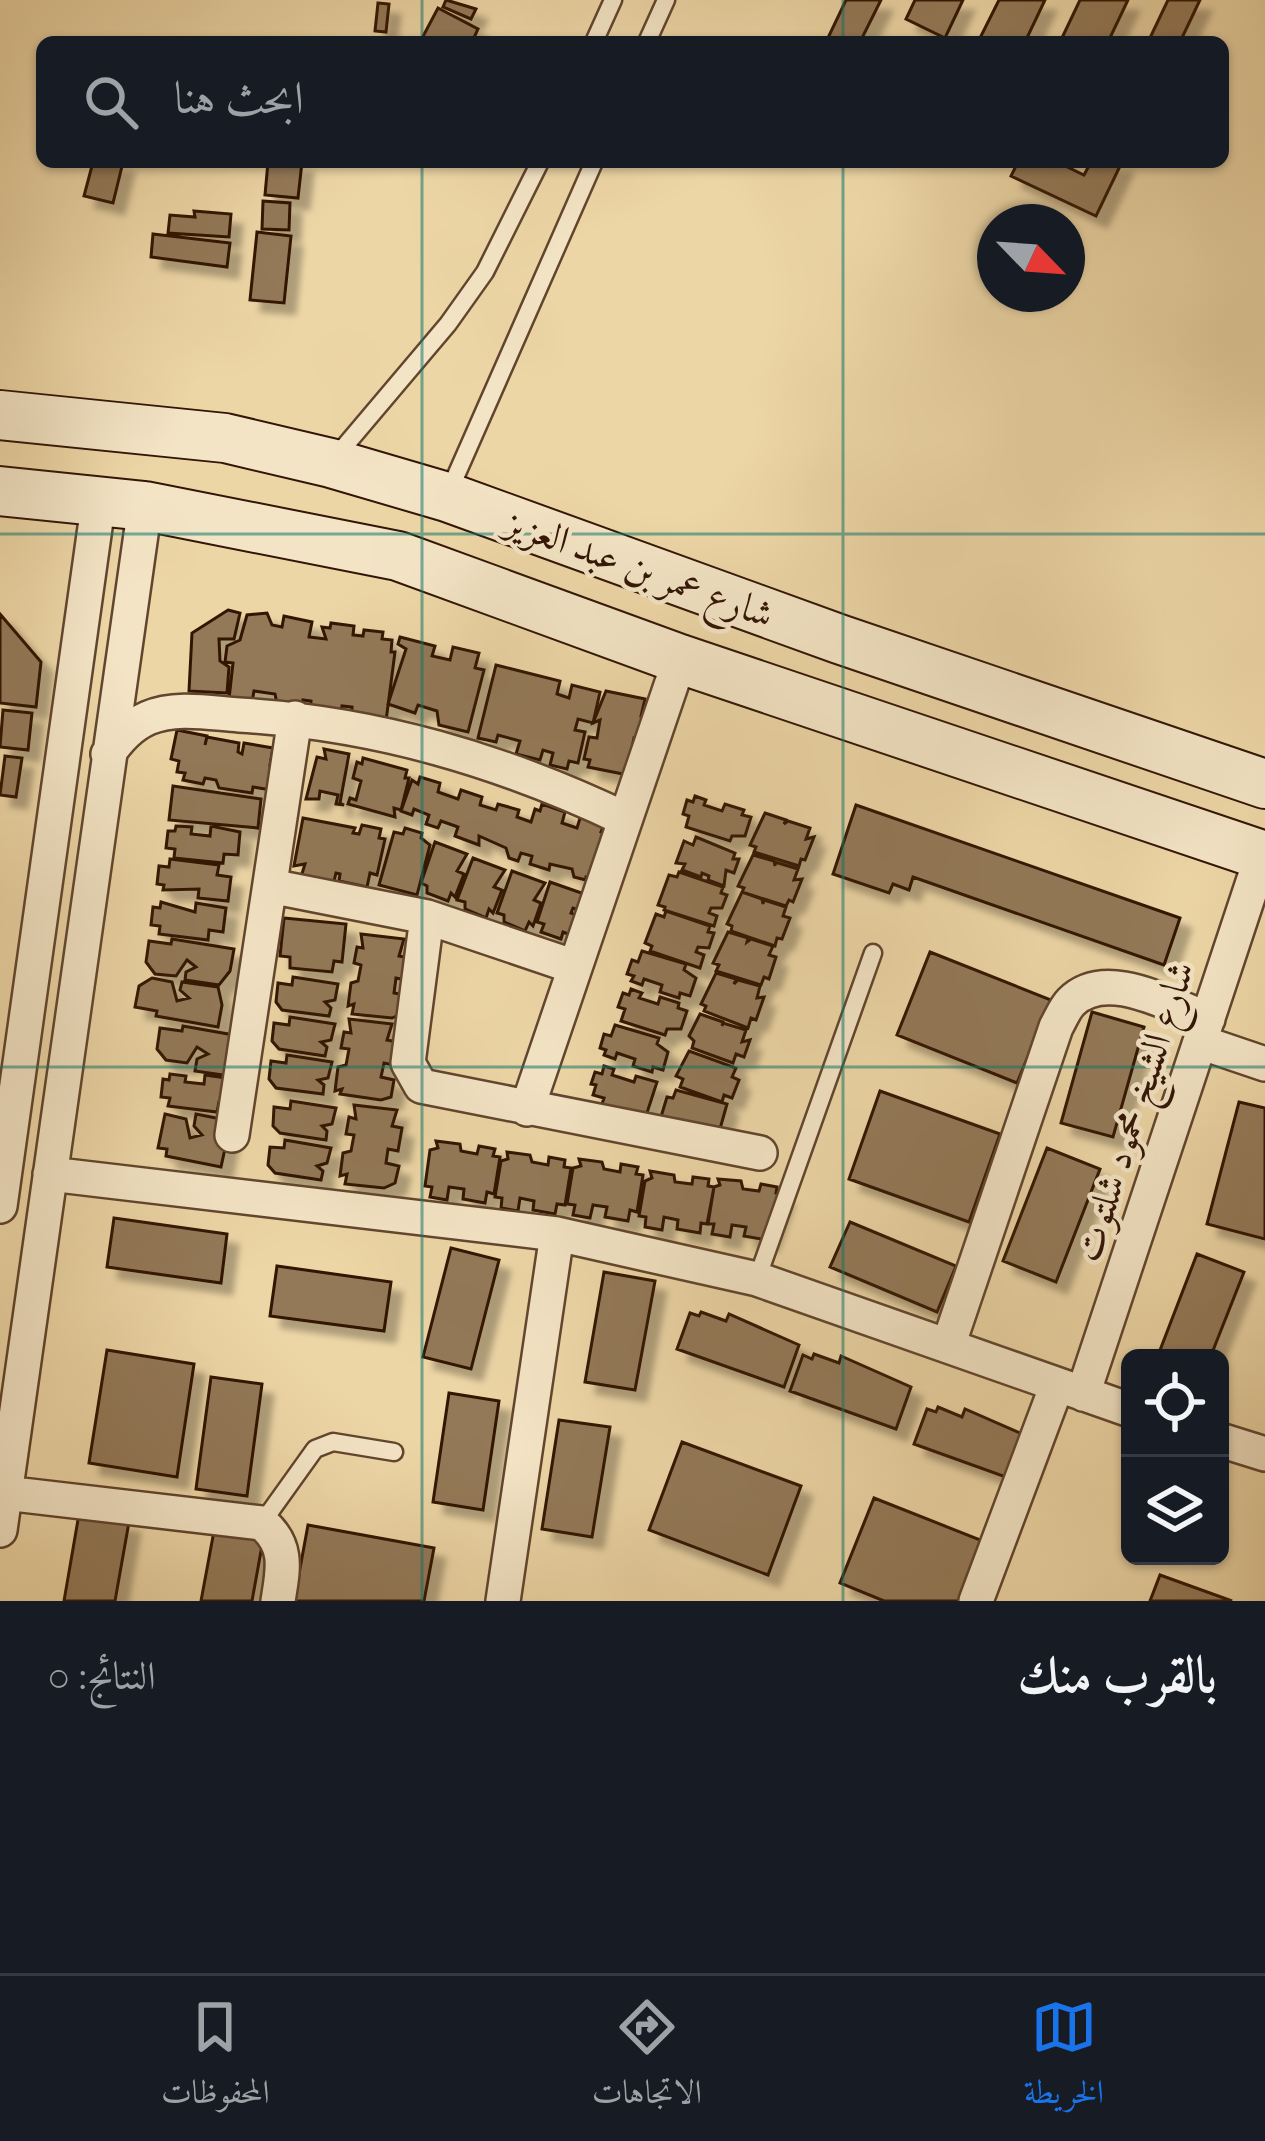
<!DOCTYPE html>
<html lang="ar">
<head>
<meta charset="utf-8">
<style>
	:root { --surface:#171b24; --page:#20242c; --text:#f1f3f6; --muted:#9ea1a6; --line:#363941; --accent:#1a73e8 }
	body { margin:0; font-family:"IM FELL French Canon",Amiri,serif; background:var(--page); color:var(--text); direction:rtl }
	.controls { position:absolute; right:36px; bottom:36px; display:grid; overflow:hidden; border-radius:18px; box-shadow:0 3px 9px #0004 }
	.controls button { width:108px; height:108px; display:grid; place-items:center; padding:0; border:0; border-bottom:3px solid var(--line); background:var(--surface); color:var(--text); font:60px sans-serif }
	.compass { position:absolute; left:977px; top:204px; width:108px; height:108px; border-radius:50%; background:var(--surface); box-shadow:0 3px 9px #0004; rotate:115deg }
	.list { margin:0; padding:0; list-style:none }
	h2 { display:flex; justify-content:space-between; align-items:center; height:156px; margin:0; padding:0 48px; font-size:51px }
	h2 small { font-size:39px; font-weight:400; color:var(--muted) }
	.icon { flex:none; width:66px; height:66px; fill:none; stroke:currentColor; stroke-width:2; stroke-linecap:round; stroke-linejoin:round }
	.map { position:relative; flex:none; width:1265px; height:1601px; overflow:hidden; direction:ltr }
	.search { position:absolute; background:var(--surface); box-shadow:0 3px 9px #0004; left:36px; right:36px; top:36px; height:132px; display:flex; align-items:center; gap:30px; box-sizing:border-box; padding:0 42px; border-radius:18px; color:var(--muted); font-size:45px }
	.sheet { height:372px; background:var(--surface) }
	nav { display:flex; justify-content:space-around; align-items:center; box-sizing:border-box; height:168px; border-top:3px solid var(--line); background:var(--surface); font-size:33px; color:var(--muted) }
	nav a { display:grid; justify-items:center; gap:6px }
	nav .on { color:var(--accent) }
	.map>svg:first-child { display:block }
</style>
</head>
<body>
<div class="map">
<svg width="1265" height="1601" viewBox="0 0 1265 1601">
	<defs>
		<filter id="shadow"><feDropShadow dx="11" dy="11" stdDeviation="3" flood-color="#0004"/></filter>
	</defs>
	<rect width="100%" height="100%" fill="#edd6a6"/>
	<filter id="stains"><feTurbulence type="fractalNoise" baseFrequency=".00167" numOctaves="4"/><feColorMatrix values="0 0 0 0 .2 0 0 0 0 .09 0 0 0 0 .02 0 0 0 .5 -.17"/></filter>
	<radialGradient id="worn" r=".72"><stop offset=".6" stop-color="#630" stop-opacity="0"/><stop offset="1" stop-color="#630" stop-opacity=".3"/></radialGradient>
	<path fill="#937959" stroke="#321506" stroke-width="3" filter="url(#shadow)" d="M446 0 476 9 471 19 443 7Z
		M846 0H881L860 42H826Z
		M915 0H963L945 38 906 19Z
		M999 0H1045L1025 42H978Z
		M1080 0H1128L1108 42H1060Z
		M1168 0H1200L1180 42H1148Z
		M378 3 389 4 386 32 375 31Z
		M438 8 478 29 472 42H420Z
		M93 162H123L113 203 84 196Z
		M268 162H302L298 198 265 195Z
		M1018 162H1057L1084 175 1091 162H1122L1096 216 1011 176Z
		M263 201 290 203 289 230 262 229Z
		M194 211 231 214 229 237 168 233 170 215 195 217Z
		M257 232 291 236 284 303 250 300Z
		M153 234 230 243 227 267 151 257Z
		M228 610 240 613 234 639H219L220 661 229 667 227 693 189 691 192 633Z
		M267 613 272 625 282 627 284 616 312 622 309 637 326 639 322 627 330 628 331 623 354 626 353 635 363 636 364 630 383 632 382 639 392 640 391 652H395L386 721 351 717 352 707 342 706 340 716 310 713 311 701 303 700V706L277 704 275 694 254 691 252 702 229 699 233 663 225 662 227 646 240 640 247 615Z
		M0 614 41 662 36 707 0 703Z
		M400 637 435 646 432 656 450 660 453 647 479 653 475 668 484 670 468 732 439 725 437 711 418 705 415 713 388 704 406 649 398 644Z
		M496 665 560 681 557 694 569 698 572 685 600 692 593 723 578 719 575 730 585 732 578 763 569 761 567 769 550 765 553 753 543 750 540 760 516 754 520 741 498 735 496 742 478 738Z
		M606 691 645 699 641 716 650 718 644 740 634 738 631 753 638 777 588 767 590 760 584 759 589 737 597 738 600 720 593 723Z
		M3 710 32 713 28 750 0 747Z
		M177 730 207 736 205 745 207 737 239 743 238 752 242 754 244 743 273 748 270 765 275 766 271 790 253 787 252 793 219 788 216 780 205 778 203 784 183 780 185 773 177 772 179 761 171 759Z
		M324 749 349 754 340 803 344 805 336 804 338 795 320 791 319 799H306L317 757 326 759Z
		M5 756 22 758 16 797 0 795Z
		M363 758 407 770 405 778H409L401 810 394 808 395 817 348 804 350 798 356 800 361 781 353 778 357 762 362 764Z
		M420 777 440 783 438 792 458 799 461 790 482 797 480 805 496 810 498 804 519 810 517 817 531 822 535 809 540 811 542 804 565 812 562 823 577 828 581 815 605 823 601 832 609 835 596 877H586V880L574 877 572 869 550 864 549 870 530 864 532 856 521 853 518 861 509 858 506 848 479 836V845L455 836 458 827 441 821 438 828 426 824 429 815 414 809 412 815 401 811 412 780 418 784Z
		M173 786 261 799 258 828 169 820Z
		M695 796 706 800 704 805 722 811 725 804 744 810 742 815 751 817 745 836H732L730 841 686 827 689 816 683 814 687 800 693 802Z
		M856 805 1180 918 1164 965 913 877 909 890 893 884 889 893 833 874Z
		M765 813 786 820 784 824 788 821 810 828 806 839 814 837 805 860 801 859 799 866 754 852 756 847 750 845Z
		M303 818 355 828 353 833 359 834 362 825 381 829 379 838 385 839 377 875 370 873 367 887 339 881 340 874 336 873 333 885 301 877 305 864 294 866Z
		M176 826 192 827 191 834 210 836 211 826 240 832 238 855 224 854 223 863 174 858 175 849 166 848 168 831H175Z
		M405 828 422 833 421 838 430 845 417 895 379 885 394 832 403 834Z
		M696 837 735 853 733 859H739L734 873 726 870 724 886 708 880 709 876 702 873 701 877 682 870 685 864 676 863 684 841 693 845Z
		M435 842 467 854 457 871 464 874 455 897 451 893 448 901 427 893V886L421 883Z
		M753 855 774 861 775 866V862L798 869 794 880 802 879 793 902 789 900 786 906 742 892 744 888 738 886Z
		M473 858 505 870 494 887 502 890 493 913 489 909 486 918 465 909V902L457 900Z
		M170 859 219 865 217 875 231 877 228 901 198 898 199 889 163 890 164 885 157 884 159 866 169 867Z
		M512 871 545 883 534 900 541 903 533 926 529 922 525 931 504 922V915L497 913Z
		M679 872 723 887 721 893 727 895 722 908H711L709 913 717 916 714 926 664 910 665 907 658 905 669 875 677 877Z
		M550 882 590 896 585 912 573 908 571 913 580 916 573 936 563 932 561 939 541 932 544 924 537 922Z
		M742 892 762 899 763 904 764 900 786 907 783 916 790 918 782 939 777 938 775 946 731 931 732 926 727 924Z
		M161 902 195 912 196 903 226 908 223 932 209 930 208 940 159 934 160 926 151 925 153 907 160 908Z
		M666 911 710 926 708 932 714 933 709 948 698 947 696 952 704 955 700 968 650 951 652 946 645 943 656 914 664 917Z
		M284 918 346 924 342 962 334 961 332 972 290 968V957L280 956Z
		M728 932 748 938 747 942 751 939 773 946 769 955 776 957 769 979 764 977 761 985 716 971 719 965 713 963Z
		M361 934 404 939 399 956 410 958 406 980 396 978 394 993 406 995 403 1013 392 1018 352 1014 354 1004 348 1006 351 983 358 981 361 965 354 963 357 947 363 948Z
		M172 939 234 949 230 971 219 985 185 980 186 972 196 967 187 960 176 976 155 974 146 962 149 941 171 944Z
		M642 951 686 964 684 970 696 978 690 996 680 993 679 998 660 992 662 985 644 979 642 985 631 981 634 976 627 974 632 960 638 962Z
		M930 952 1051 1000 1017 1083 897 1035Z
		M716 973 736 979 734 984 738 980 760 986 757 998 764 997 756 1020 751 1018 748 1028 704 1011 706 1006 701 1004Z
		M293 977 338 984 335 1000 325 1002 331 1008 329 1016 282 1010 276 1002 278 983 292 985Z
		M152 978 172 982 177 1001 189 998 180 990 182 982 218 987 222 1005 218 1027 156 1016 157 1011 135 1007 139 986Z
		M631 989 642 993 639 998 658 1004 660 997 679 1003 678 1008 687 1011 681 1029H667L665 1035 621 1021 625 1009 618 1007 623 993 629 995Z
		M1092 1012 1144 1027 1113 1137 1061 1123Z
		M700 1014 723 1022 722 1026 723 1023 746 1030 742 1042 750 1040 744 1057 736 1054 733 1063 692 1048 694 1041 689 1036Z
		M290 1017 335 1024 331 1040 321 1042 327 1047 325 1056 279 1049 272 1041 274 1023 289 1025Z
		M349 1019 392 1024 387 1040 397 1042 393 1065 384 1063 381 1077 394 1080 391 1097 381 1100 340 1094 342 1089 335 1091 338 1067 346 1065 349 1049 341 1048 344 1032 351 1033Z
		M615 1025 659 1038 657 1044 668 1052 663 1070 653 1067 652 1072 633 1066 635 1059 617 1053 615 1059 604 1055 606 1050 600 1048 604 1034 611 1036Z
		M183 1026 245 1037 230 1076 195 1071 197 1059 208 1054 197 1047 187 1063 166 1060 157 1049 160 1028 182 1031Z
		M689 1051 736 1068 732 1077 739 1080 732 1098 724 1095 722 1102 680 1087 683 1079 676 1076Z
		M287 1055 332 1062 328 1078 318 1080 324 1085 323 1094 276 1088 269 1079 271 1061 286 1063Z
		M604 1066 614 1069 612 1075 634 1082 636 1076 657 1082 644 1122 600 1110 604 1098 593 1095 596 1085 591 1084 595 1072 602 1074Z
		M170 1074 186 1076 185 1082 204 1084 205 1075 226 1078 232 1104 219 1102 217 1112 168 1106 170 1098 161 1097 163 1079 169 1080Z
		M676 1090 727 1104 718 1136 660 1120 667 1097 673 1098Z
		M880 1091 1000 1134 969 1222 849 1179Z
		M291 1101 336 1108 332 1124 322 1126 327 1131 326 1140 280 1133 273 1126 274 1107 290 1109Z
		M1239 1102 1265 1108V1239L1207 1224Z
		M354 1105 397 1110 392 1126 402 1128 398 1151 388 1149 386 1163 399 1166 395 1183 384 1188 345 1184 347 1174 340 1176 343 1153 351 1151 354 1135 346 1134 349 1117 356 1119Z
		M165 1114 186 1119 190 1138 202 1135 194 1126 196 1114 231 1121 221 1167 166 1156 167 1149 158 1148Z
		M285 1140 331 1148 327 1163 317 1166 323 1171 321 1180 275 1173 268 1165 270 1147 284 1148Z
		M436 1141 460 1144 461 1151 477 1154 479 1146 495 1149 493 1156 500 1157 494 1194 487 1192 485 1203 463 1199 464 1189 449 1187 447 1200 430 1197 432 1187 425 1186 430 1150 438 1148Z
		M1047 1148 1100 1169 1056 1282 1003 1261Z
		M507 1152 530 1155 532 1162 548 1165 549 1157 565 1160 564 1167 571 1168 565 1205 557 1204 555 1214 533 1210 534 1201 520 1198 518 1211 501 1208 502 1198 495 1197 501 1161 508 1159Z
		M579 1159 602 1162 604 1169 620 1172 621 1164 638 1167 636 1174 643 1175 637 1212 630 1210 628 1221 605 1217 607 1207 593 1205 590 1218 573 1215 575 1205 567 1204 573 1168 581 1166Z
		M650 1171 674 1175 675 1182 692 1184 693 1177 709 1179 708 1186 714 1187 707 1224 701 1223 700 1233 677 1229 678 1220 664 1217 662 1230 645 1227 646 1217 639 1216 645 1181 652 1178Z
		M718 1179 741 1181 743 1189 759 1191 761 1184 777 1187 776 1193 783 1194 767 1240 744 1236 746 1227 732 1225 730 1237 712 1234 714 1224H708L714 1187 720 1185Z
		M114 1218 227 1234 221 1283 107 1267Z
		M850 1222 956 1266 937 1312 830 1267Z
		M451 1248 499 1260 471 1369 423 1357Z
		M1197 1254 1244 1272 1210 1358H1157Z
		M277 1266 391 1282 384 1331 270 1316Z
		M604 1272 655 1281 635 1390 585 1382Z
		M701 1312 726 1321 729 1314 799 1345 784 1387 677 1349 690 1313 699 1316Z
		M107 1350 194 1364 177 1477 89 1463Z
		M814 1354 839 1363 841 1356 911 1387 896 1429 790 1391 803 1355 812 1359Z
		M211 1377 262 1384 247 1496 196 1489Z
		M449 1393 499 1401 483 1510 433 1502Z
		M938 1407 962 1417 965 1409 1036 1440 1020 1482 914 1444 927 1409 936 1412Z
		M559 1420 610 1427 592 1537 542 1529Z
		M682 1442 801 1486 768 1575 649 1530Z
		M874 1498 993 1545 971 1601H884L840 1583Z
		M79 1514 129 1522 115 1601H64Z
		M308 1525 434 1548 424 1601H294Z
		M214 1531 263 1540 252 1601H201Z
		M1160 1575 1232 1601H1150Z"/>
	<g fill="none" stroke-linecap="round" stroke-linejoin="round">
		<defs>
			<path id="lane" d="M594 42 613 0
				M647 42 666 0
				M333 460 448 324 485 272 540 162
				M447 496 594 162
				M757 1279 873 953
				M262 1523 315 1449 333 1442 394 1452"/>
			<path id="street" d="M108 754C119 739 130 726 148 718 176 706 210 713 239 715 376 723 501 760 625 819
				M270 886 427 917 575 967
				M427 917 408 1063 421 1086 760 1153
				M1200 1042 1265 1064
				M527 1109 680 659
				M232 1135 295 718
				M50 1174 557 1234 757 1279 1130 1410
				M0 1206 99 499
				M948 1346 1056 1027C1060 1020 1065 1008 1071 1002 1106 967 1169 1005 1208 1019
				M1083 1394 1262 855
				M1220 1440 1265 1454
				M5 1493 262 1523C289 1546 283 1569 278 1601
				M0 1530 145 506
				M503 1601 557 1234
				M976 1601 1057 1385"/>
			<path id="secondary" d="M0 415 225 438 331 463 447 497 839 639 1265 784
				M0 491 145 506 398 556 680 659 1265 856"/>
		</defs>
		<use href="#lane" stroke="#61452e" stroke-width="21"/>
		<use href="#street" stroke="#61452e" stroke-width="38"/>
		<use href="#secondary" stroke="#321506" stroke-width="52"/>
		<use href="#lane" stroke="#f3e4c5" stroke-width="16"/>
		<use href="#street" stroke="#f3e4c5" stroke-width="33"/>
		<use href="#secondary" stroke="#f3e4c5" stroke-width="48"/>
	</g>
	<path fill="none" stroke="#0f766e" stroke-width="3" stroke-opacity="0.55" d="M422 0V42M843 0V42M422 162V1601M843 162V1601M0 534H1265M0 1067H1265"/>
	<g text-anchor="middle" stroke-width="9" stroke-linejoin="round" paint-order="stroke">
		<g font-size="39" fill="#321506" stroke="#f3e4c5">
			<text transform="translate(640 567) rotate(20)" y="14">شارع عمر بن عبد العزيز</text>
			<text transform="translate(1133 1111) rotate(-72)" y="14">شارع الشيخ محمود شلتوت</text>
		</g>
	</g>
	<rect width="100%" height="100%" filter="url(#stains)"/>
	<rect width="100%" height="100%" fill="url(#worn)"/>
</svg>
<div class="controls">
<button><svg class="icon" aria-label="locate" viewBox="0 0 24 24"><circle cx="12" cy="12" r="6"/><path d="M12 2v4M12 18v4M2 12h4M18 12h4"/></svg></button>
<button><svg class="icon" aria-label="layers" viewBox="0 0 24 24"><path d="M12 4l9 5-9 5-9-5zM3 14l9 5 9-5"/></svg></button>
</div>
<svg class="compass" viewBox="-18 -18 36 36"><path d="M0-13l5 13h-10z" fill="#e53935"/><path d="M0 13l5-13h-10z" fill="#9ea1a6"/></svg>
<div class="search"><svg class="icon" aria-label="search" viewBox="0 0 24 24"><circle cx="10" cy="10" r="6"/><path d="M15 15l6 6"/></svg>ابحث هنا</div>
</div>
<section class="sheet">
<h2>بالقرب منك<small>النتائج: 0</small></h2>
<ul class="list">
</ul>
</section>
<nav>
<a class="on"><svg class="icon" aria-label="map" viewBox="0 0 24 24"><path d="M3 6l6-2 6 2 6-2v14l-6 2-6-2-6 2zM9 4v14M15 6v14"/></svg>الخريطة</a>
<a><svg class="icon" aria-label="directions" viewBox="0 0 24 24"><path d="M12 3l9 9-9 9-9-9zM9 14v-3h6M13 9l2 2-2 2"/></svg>الاتجاهات</a>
<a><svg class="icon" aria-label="saved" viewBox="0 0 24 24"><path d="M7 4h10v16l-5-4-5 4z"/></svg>المحفوظات</a>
</nav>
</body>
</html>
